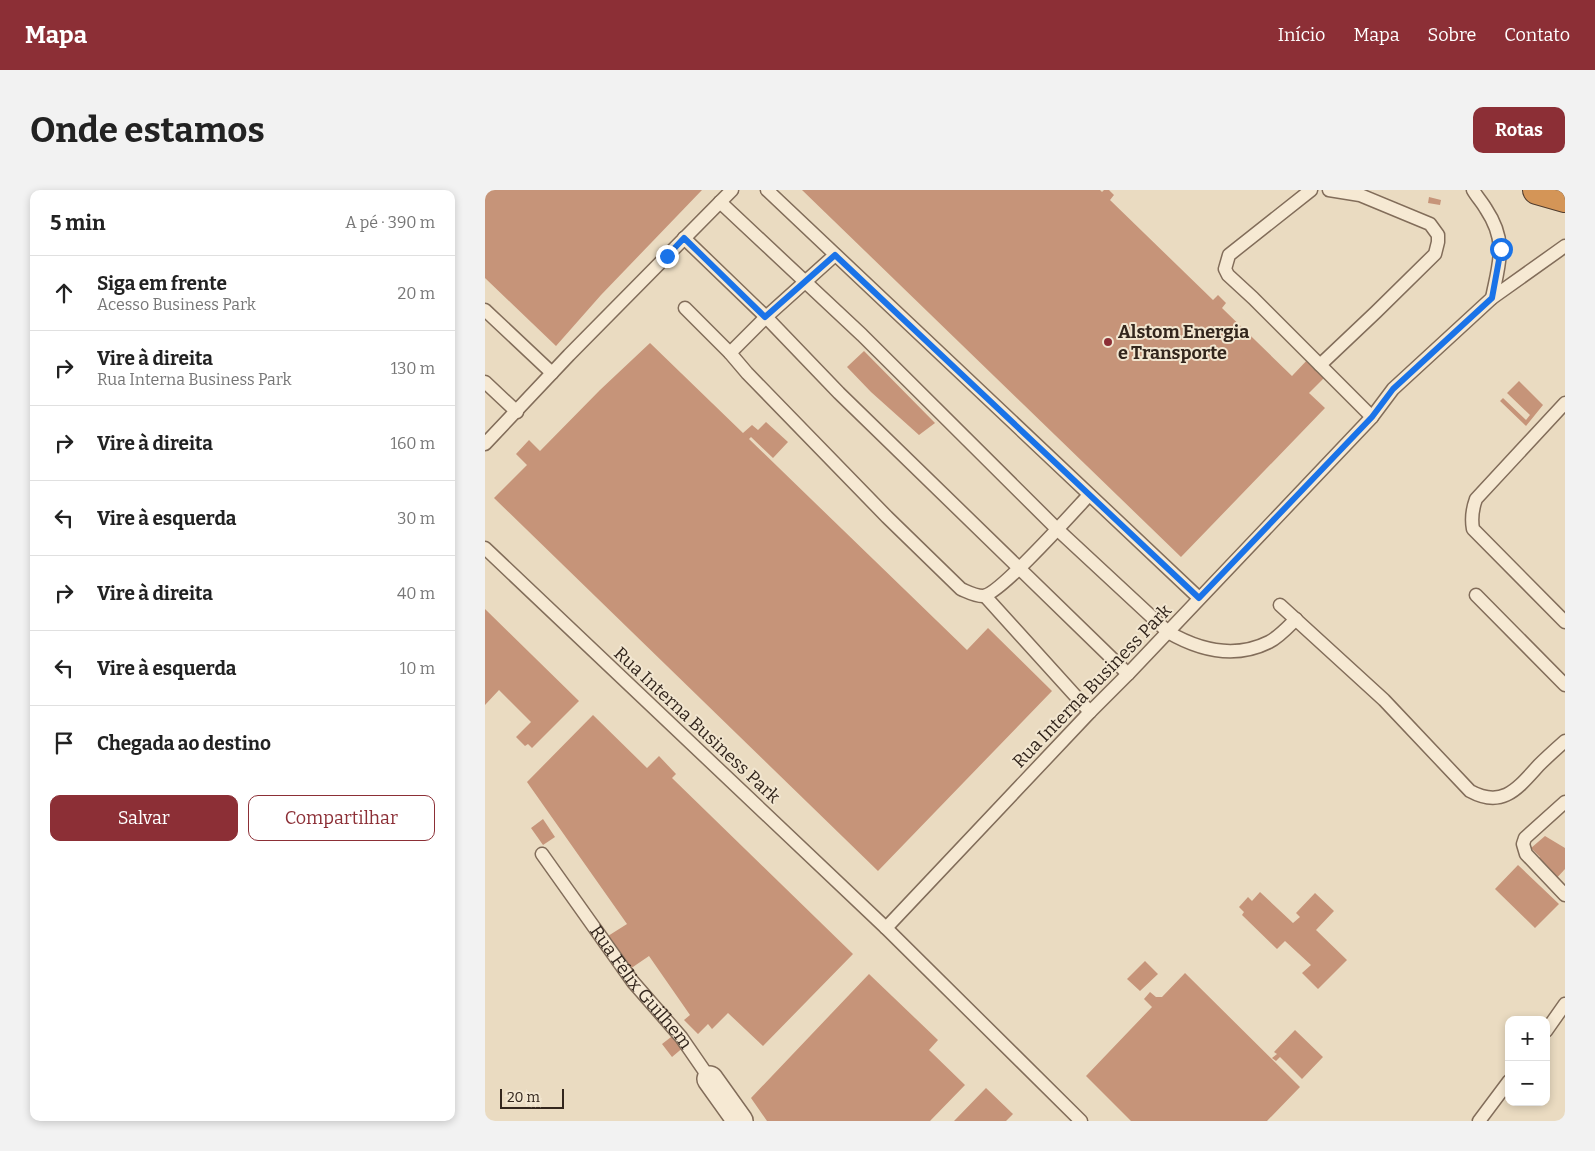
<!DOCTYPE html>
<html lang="pt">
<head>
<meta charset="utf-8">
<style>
	:root { --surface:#fff; --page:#f2f2f2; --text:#222; --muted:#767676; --line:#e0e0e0; --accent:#8c2f36 }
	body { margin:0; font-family:Bitter,serif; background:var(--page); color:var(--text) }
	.controls { position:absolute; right:15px; bottom:15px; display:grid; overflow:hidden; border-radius:10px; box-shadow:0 2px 8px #0003 }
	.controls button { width:45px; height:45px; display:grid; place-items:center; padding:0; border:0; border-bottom:1px solid var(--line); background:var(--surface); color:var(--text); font:25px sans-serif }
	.scale { position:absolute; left:15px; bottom:12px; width:64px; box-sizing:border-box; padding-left:5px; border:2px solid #33261d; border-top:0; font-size:14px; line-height:18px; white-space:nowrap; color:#33261d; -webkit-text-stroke:4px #f2e6d0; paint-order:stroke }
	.stop { position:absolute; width:15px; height:15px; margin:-11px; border:4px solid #1a73e8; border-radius:50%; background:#fff }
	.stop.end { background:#1a73e8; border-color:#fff; box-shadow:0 1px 5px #0008 }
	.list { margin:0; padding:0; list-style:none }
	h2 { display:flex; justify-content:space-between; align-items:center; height:65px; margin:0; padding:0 20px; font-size:21px }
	h2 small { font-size:16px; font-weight:400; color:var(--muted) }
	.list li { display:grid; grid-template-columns:32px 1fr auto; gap:15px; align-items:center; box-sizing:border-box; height:75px; padding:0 20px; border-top:1px solid var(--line) }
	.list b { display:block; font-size:19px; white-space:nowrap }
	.list p { margin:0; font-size:16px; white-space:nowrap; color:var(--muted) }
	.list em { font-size:16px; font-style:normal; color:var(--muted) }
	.actions { display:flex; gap:10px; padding:15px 20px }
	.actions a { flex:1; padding:11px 0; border:1px solid var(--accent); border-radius:10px; text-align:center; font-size:18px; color:var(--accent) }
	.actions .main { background:var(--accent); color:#fff }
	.icon { flex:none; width:28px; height:28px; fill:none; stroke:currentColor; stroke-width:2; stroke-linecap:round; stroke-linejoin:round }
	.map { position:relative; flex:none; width:1080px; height:931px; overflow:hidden; border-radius:10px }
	header { display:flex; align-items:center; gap:30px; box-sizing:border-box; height:70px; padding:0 25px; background:var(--accent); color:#fff }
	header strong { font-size:24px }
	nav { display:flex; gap:28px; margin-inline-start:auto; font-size:18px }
	.intro { display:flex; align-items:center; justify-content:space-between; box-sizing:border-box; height:120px; padding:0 30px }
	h1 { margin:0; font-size:35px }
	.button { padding:12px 22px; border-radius:10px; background:var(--accent); color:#fff; font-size:18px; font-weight:700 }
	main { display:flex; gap:30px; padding:0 30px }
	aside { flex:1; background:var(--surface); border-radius:10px; box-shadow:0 2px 8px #0003 }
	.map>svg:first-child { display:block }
</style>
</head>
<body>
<header>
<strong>Mapa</strong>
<nav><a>Início</a><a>Mapa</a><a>Sobre</a><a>Contato</a></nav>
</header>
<div class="intro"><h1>Onde estamos</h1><a class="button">Rotas</a></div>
<main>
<aside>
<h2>5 min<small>A pé · 390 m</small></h2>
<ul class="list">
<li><svg class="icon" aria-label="ahead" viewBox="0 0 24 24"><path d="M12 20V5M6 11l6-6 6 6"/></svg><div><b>Siga em frente</b><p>Acesso Business Park</p></div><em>20 m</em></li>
<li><svg class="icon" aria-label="right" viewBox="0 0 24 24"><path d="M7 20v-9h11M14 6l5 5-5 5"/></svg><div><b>Vire à direita</b><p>Rua Interna Business Park</p></div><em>130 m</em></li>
<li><svg class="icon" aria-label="right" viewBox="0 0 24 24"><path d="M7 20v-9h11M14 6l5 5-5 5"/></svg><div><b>Vire à direita</b></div><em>160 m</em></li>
<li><svg class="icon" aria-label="left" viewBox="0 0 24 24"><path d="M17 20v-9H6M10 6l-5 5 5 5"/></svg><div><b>Vire à esquerda</b></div><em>30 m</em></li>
<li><svg class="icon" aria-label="right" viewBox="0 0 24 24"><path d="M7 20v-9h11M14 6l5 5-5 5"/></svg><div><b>Vire à direita</b></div><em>40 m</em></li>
<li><svg class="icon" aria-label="left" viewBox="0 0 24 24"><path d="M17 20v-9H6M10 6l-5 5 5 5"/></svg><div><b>Vire à esquerda</b></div><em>10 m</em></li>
<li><svg class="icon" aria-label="arrive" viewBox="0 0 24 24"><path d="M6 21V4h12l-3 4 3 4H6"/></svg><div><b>Chegada ao destino</b></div></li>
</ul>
<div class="actions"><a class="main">Salvar</a><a>Compartilhar</a></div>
</aside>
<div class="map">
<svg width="1080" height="931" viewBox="0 0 1080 931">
	<rect width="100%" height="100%" fill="#eadbc1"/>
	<path fill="#c69479" d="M0 0H217L116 105 71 156 0 88Z
		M317 0H615L617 2 619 0H624L629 5 625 10 728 110 733 105 741 113 737 118 807 186 825 167 843 184 824 203 840 218 696 367Z
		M944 7 956 10 955 15 943 13Z
		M165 153 258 243 267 235 273 240 281 232 303 252 288 268 266 247 264 249 482 460 503 438 567 501 393 681 9 308 42 275 31 264 44 250 55 261 115 200Z
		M379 161 450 233 434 245 386 202 362 177Z
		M1034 191 1058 215 1041 236 1015 211 1018 208 1041 230 1045 225 1022 203Z
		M0 419 94 511 47 558 43 554 40 556 31 547 46 532 14 500 0 515Z
		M108 525 162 578 174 566 191 584 187 588 368 764 278 856 243 823 227 839 223 834 213 844 199 830 205 825 164 766 145 779 123 746 142 734 42 592Z
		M58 629 70 647 58 655 46 638Z
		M1060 646 1080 658V679L1069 691 1050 671 1055 667 1046 658Z
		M1033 675 1074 714 1050 738 1010 699Z
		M775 702 808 733 815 727 811 723 830 703 849 721 831 740 862 770 833 799 817 783 826 775 800 751 792 759 757 725 759 722 754 717 763 707 767 711Z
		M660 771 673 784 655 801 642 789Z
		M700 783 815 897 782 931H646L601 886 667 817 659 809 665 802 671 807H677Z
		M384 784 453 850 444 860 480 895 445 931H282L266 908Z
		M810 840 838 867 817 889 795 867 791 871 787 868 792 864 789 862Z
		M190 844 200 856 187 867 177 854Z
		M501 898 528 924 521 931H469Z"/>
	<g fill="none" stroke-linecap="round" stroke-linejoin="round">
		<defs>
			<g id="lane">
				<path d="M282 0 714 408"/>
				<path d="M826 0 744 65 740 79 743 85 768 108 887 227"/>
				<path d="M988 0C992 7 997 12 1001 19 1023 52 1014 73 1007 108"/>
				<path d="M235 12 377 145 572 339 683 442C714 460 750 469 784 452 794 447 803 437 811 429"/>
				<path d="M199 48 281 127 354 203 643 484"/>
				<path d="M200 118 245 163 262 183 402 327 476 399C483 402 490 406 498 406 514 405 589 321 604 305"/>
				<path d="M0 120 67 183"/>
				<path d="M245 163 281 127 350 65"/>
				<path d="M835 175 891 122 950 64 953 52V45L945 34 875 5 844 0"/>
				<path d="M0 192 32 222"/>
				<path d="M1080 213 991 309C987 320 986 328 988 339L1080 432"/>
				<path d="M0 254 84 165 247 0"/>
				<path d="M0 358 401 738 596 931"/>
				<path d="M991 405 1080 495"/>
				<path d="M500 406 605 522"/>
				<path d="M795 415 899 510 985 601C1018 619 1033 598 1054 575 1062 567 1071 559 1080 551"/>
				<path d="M1080 612 1040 648 1038 654 1041 664 1080 705"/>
				<path id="s1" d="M57 664 148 792 196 847 225 889"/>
				<path d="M401 738 605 522 643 484 887 227 908 199 1007 108 1080 56"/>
				<path d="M1061 841 1080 814"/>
				<path d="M994 931 1024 891"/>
			</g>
			<path id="street" d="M225 889 255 931"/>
			<path id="highway" d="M1052 0 1080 8"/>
		</defs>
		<use href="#lane" stroke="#826d5a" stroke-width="15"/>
		<use href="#street" stroke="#826d5a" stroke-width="28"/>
		<use href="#highway" stroke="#503c2e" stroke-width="30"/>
		<use href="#lane" stroke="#f6e9d3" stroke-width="12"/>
		<use href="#street" stroke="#f6e9d3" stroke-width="25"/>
		<use href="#highway" stroke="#d49557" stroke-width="28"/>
	</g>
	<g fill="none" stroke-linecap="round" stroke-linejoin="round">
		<path stroke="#1a73e8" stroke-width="6" d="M182 66 199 48 280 127 350 65 714 408 887 227 908 199 1007 108 1016 59"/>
	</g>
	<circle fill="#8c2f36" stroke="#f2e6d0" stroke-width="2" cx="623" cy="152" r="5"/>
	<g text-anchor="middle" stroke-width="4" stroke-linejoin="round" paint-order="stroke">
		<g font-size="18" font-weight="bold" fill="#33261d" stroke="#f2e6d0" text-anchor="start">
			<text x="633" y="148">Alstom Energia<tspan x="633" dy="21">e Transporte</tspan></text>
		</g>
		<g font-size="18" fill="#33261d" stroke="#f2e6d0">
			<text transform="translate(607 496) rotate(-46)" y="6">Rua Interna Business Park</text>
			<text transform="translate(212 535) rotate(43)" y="6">Rua Interna Business Park</text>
			<text dy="6" stroke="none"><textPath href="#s1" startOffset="166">Rua Félix Guilhem</textPath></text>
		</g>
	</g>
</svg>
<div class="controls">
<button>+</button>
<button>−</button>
</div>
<div class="scale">20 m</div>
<div class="stop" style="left:1016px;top:59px"></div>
<div class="stop end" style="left:182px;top:66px"></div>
</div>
</main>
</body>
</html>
